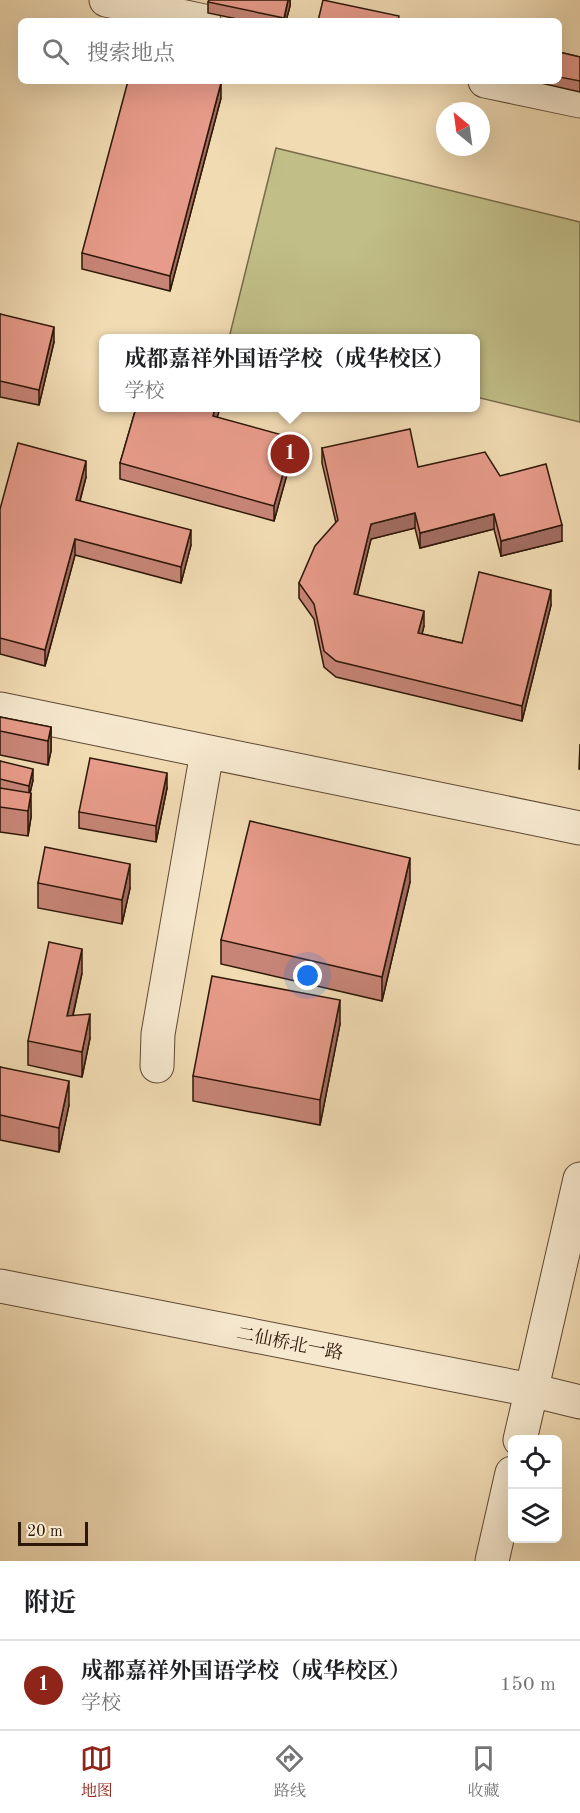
<!DOCTYPE html>
<html lang="zh">
<head>
<meta charset="utf-8">
<style>
	:root { --surface:#fff; --page:#f6f6f6; --text:#202124; --muted:#757577; --line:#e0e0e0; --accent:#8f2418 }
	body { margin:0; font-family:"Old Standard TT","Noto Serif SC",serif; background:var(--page); color:var(--text) }
	.controls { position:absolute; right:18px; bottom:18px; display:grid; overflow:hidden; border-radius:9px; box-shadow:0 6px 24px #0002 }
	.controls button { width:54px; height:54px; display:grid; place-items:center; padding:0; border:0; border-bottom:2px solid var(--line); background:var(--surface); color:var(--text); font:30px sans-serif }
	.compass { position:absolute; left:436px; top:102px; width:54px; height:54px; border-radius:50%; background:var(--surface); box-shadow:0 6px 24px #0002; rotate:331deg }
	.scale { position:absolute; left:18px; bottom:15px; width:70px; box-sizing:border-box; padding-left:6px; border:3px solid #2d1707; border-top:0; font-size:16px; line-height:21px; white-space:nowrap; color:#2d1707; -webkit-text-stroke:4px #f6e8ce; paint-order:stroke }
	.you { position:absolute; left:308px; top:976px; width:21px; height:21px; margin:-15px; border:4px solid #fff; border-radius:50%; background:#1a73e8; box-shadow:0 0 0 9px #1a73e833 }
	.badge { display:grid; place-items:center; width:39px; height:39px; border-radius:50%; background:var(--accent); color:#fff; font-size:20px; font-weight:700 }
	.pin { position:absolute; translate:-50% -50%; border:3px solid #fff; box-shadow:0 2px 6px #0006 }
	.popup { position:absolute; left:99px; top:334px; width:381px; height:78px; box-sizing:border-box; display:grid; place-content:center; border-radius:9px; background:var(--surface); filter:drop-shadow(0 2px 4px #0005); font-size:20px; white-space:nowrap; color:var(--muted) }
	.popup b { font-size:22px; color:var(--text) }
	.popup::after { content:''; position:absolute; left:50%; top:100%; margin-left:-12px; border:12px solid transparent; border-top-color:var(--surface) }
	.list { margin:0; padding:0; list-style:none }
	h2 { display:flex; justify-content:space-between; align-items:center; height:78px; margin:0; padding:0 24px; font-size:26px }
	h2 small { font-size:20px; font-weight:400; color:var(--muted) }
	.list li { display:grid; grid-template-columns:39px 1fr auto; gap:18px; align-items:center; box-sizing:border-box; height:90px; padding:0 24px; border-top:2px solid var(--line) }
	.list b { display:block; font-size:22px; white-space:nowrap }
	.list p { margin:0; font-size:20px; white-space:nowrap; color:var(--muted) }
	.list em { font-size:20px; font-style:normal; color:var(--muted) }
	.icon { flex:none; width:33px; height:33px; fill:none; stroke:currentColor; stroke-width:2; stroke-linecap:round; stroke-linejoin:round }
	.map { position:relative; flex:none; width:580px; height:1561px; overflow:hidden }
	.search { position:absolute; background:var(--surface); box-shadow:0 6px 24px #0002; left:18px; right:18px; top:18px; height:66px; display:flex; align-items:center; gap:15px; box-sizing:border-box; padding:0 21px; border-radius:9px; color:var(--muted); font-size:22px }
	.sheet { height:168px; background:var(--surface) }
	nav { display:flex; justify-content:space-around; align-items:center; box-sizing:border-box; height:84px; border-top:2px solid var(--line); background:var(--surface); font-size:16px; color:var(--muted) }
	nav a { display:grid; justify-items:center; gap:3px }
	nav .on { color:var(--accent) }
	.map>svg:first-child { display:block }
</style>
</head>
<body>
<div class="map">
<svg width="580" height="1561" viewBox="0 0 580 1561">
	<rect width="100%" height="100%" fill="#f1dbb3"/>
	<filter id="stains"><feTurbulence type="fractalNoise" baseFrequency=".00333" numOctaves="4"/><feColorMatrix values="0 0 0 0 .2 0 0 0 0 .09 0 0 0 0 .02 0 0 0 .5 -.17"/></filter>
	<radialGradient id="worn" r=".72"><stop offset=".6" stop-color="#630" stop-opacity="0"/><stop offset="1" stop-color="#630" stop-opacity=".3"/></radialGradient>
	<path fill="#c1be88" stroke="#776a48" stroke-width="1.5" d="M276 148 580 222V422L476 397V338H229Z"/>
	<g fill="none" stroke-linecap="round" stroke-linejoin="round">
		<defs>
			<path id="minor" d="M106 0 204 21
				M485 81 580 101
				M0 709 580 828
				M157 1066 158 1034 207 752
				M0 1286 531 1390 580 1402
				M520 1440 580 1179
				M492 1561 512 1473"/>
		</defs>
		<use href="#minor" stroke="#5e4832" stroke-width="35"/>
		<use href="#minor" stroke="#f6e8ce" stroke-width="33"/>
	</g>
	<path fill="#c78577" stroke="#2d1707" stroke-width="1.5" d="M290 0V6L286 21H247L208 13V2Z
		M559 52 580 57V92L536 82V81H559Z
		M221 98 170 291 82 269V253Z
		M0 314 54 342 39 405 0 397Z
		M136 408H220L217 417 293 453 274 521 120 479V463Z
		M322 448 418 467 500 476 562 541 501 556 494 529 420 548 415 528 371 539 357 595 424 626 422 634 462 643 551 605 522 721 336 677 324 667 314 619 299 598V583L336 523 322 463Z
		M86 477 80 501 191 545 181 583 75 555 45 666 0 654V509Z
		M0 717 51 727V751L48 765 0 755Z
		M580 744V769H579Z
		M0 761 33 780 30 793 31 817 28 836 0 832Z
		M167 788 156 842 79 828V812Z
		M410 882 382 1001 221 964V940Z
		M38 883 130 888 122 924 38 908Z
		M82 973 73 1016 90 1038 82 1077 28 1065V1041Z
		M340 1024 320 1125 193 1101V1076Z
		M0 1067 69 1105 59 1152 0 1140Z"/>
	<path fill="#a26c61" stroke="#2d1707" stroke-width="1.5" d="M288 0H290V6L286 21H284Z
		M221 83V98L170 291V276Z
		M54 327V342L39 405V390Z
		M215 408H220L213 431V416Z
		M293 438V453L274 521V506Z
		M86 461V477L76 515V500Z
		M415 513V528L371 539 354 609V594L371 524Z
		M494 514V529L420 548V533Z
		M562 525V541L501 556V541Z
		M191 530V545L181 583V567Z
		M75 539V555L45 666V650Z
		M551 590V605L522 721V706Z
		M424 611V626L418 648V633Z
		M51 727V751L48 765V741Z
		M33 769V780L29 797V786Z
		M167 773V788L156 842V826Z
		M31 793V817L28 836V811Z
		M410 858V882L382 1001V977Z
		M130 864V888L122 924V900Z
		M82 949V973L67 1041V1016Z
		M340 1000V1024L320 1125V1100Z
		M90 1014V1038L82 1077V1052Z
		M69 1081V1105L59 1152V1128Z"/>
	<path fill="#e79b8a" stroke="#2d1707" stroke-width="1.5" d="M209 0H288L284 18 208 2Z
		M323 0 399 16 398 21H318Z
		M559 52 580 57V81L559 77Z
		M128 81H215L221 83 170 276 82 253Z
		M0 314 54 327 39 390 0 381Z
		M136 408H215L213 416 293 438 274 506 120 463Z
		M410 429 418 467 485 452 500 476 546 464 562 525 501 541 494 514 420 533 415 513 371 524 354 594 424 611 418 633 462 643 479 572 551 590 522 706 336 661 324 651 314 604 299 583 315 546 338 520 322 448Z
		M18 443 86 461 76 500 191 530 181 567 75 539 45 650 0 638V509Z
		M0 717 51 727 48 741 0 731Z
		M90 758 167 773 156 826 79 812Z
		M0 761 33 769 29 786 0 779Z
		M0 788 31 793 28 811 0 807Z
		M250 821 410 858 382 977 221 940Z
		M45 847 130 864 122 900 38 883Z
		M49 942 82 949 67 1016 90 1014 82 1052 28 1041Z
		M212 976 340 1000 320 1100 193 1076Z
		M0 1067 69 1081 59 1128 0 1115Z"/>
	<g text-anchor="middle" stroke-width="4.5" stroke-linejoin="round" paint-order="stroke">
		<g font-size="18" fill="#2d1707" stroke="#f6e8ce">
			<text transform="translate(290 1343) rotate(11)" y="6">二仙桥北一路</text>
		</g>
	</g>
	<rect width="100%" height="100%" filter="url(#stains)"/>
	<rect width="100%" height="100%" fill="url(#worn)"/>
</svg>
<div class="controls">
<button><svg class="icon" aria-label="locate" viewBox="0 0 24 24"><circle cx="12" cy="12" r="6"/><path d="M12 2v4M12 18v4M2 12h4M18 12h4"/></svg></button>
<button><svg class="icon" aria-label="layers" viewBox="0 0 24 24"><path d="M12 4l9 5-9 5-9-5zM3 14l9 5 9-5"/></svg></button>
</div>
<svg class="compass" viewBox="-18 -18 36 36"><path d="M0-13l5 13h-10z" fill="#e53935"/><path d="M0 13l5-13h-10z" fill="#757577"/></svg>
<div class="scale">20 m</div>
<div class="you"></div>
<div class="pin badge" style="left:290px;top:454px">1</div>
<div class="popup"><b>成都嘉祥外国语学校（成华校区）</b>学校</div>
<div class="search"><svg class="icon" aria-label="search" viewBox="0 0 24 24"><circle cx="10" cy="10" r="6"/><path d="M15 15l6 6"/></svg>搜索地点</div>
</div>
<section class="sheet">
<h2>附近<small></small></h2>
<ul class="list">
<li><span class="badge">1</span><div><b>成都嘉祥外国语学校（成华校区）</b><p>学校</p></div><em>150 m</em></li>
</ul>
</section>
<nav>
<a class="on"><svg class="icon" aria-label="map" viewBox="0 0 24 24"><path d="M3 6l6-2 6 2 6-2v14l-6 2-6-2-6 2zM9 4v14M15 6v14"/></svg>地图</a>
<a><svg class="icon" aria-label="directions" viewBox="0 0 24 24"><path d="M12 3l9 9-9 9-9-9zM9 14v-3h6M13 9l2 2-2 2"/></svg>路线</a>
<a><svg class="icon" aria-label="saved" viewBox="0 0 24 24"><path d="M7 4h10v16l-5-4-5 4z"/></svg>收藏</a>
</nav>
</body>
</html>
